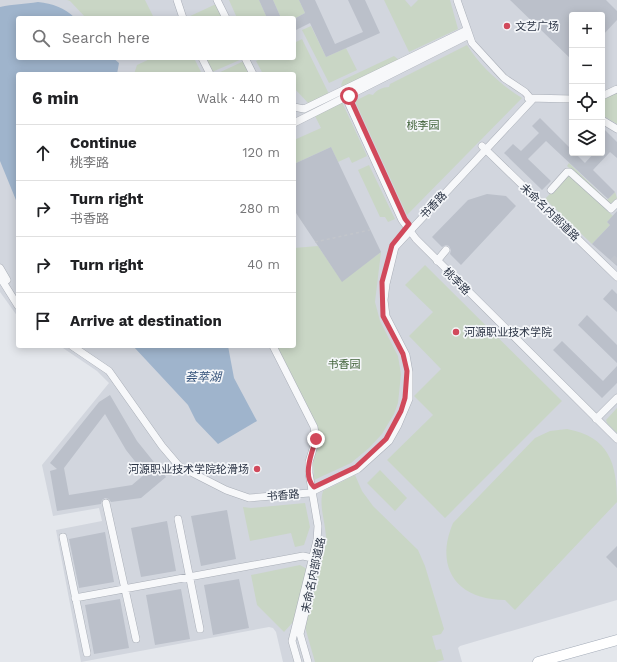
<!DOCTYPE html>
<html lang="en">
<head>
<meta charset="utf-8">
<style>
	:root { --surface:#fff; --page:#f6f6f6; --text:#202124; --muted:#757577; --line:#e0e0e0 }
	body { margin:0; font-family:"Work Sans","Noto Sans SC",sans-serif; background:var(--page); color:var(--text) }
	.controls { position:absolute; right:12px; top:12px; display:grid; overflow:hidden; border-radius:4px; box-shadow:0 2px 10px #0003 }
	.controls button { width:36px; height:36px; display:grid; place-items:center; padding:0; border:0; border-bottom:1px solid var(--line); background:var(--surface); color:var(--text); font:20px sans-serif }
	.stop { position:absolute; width:12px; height:12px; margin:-9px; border:3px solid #d1495b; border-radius:50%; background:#fff }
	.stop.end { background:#d1495b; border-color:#fff; box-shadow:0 1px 4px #0008 }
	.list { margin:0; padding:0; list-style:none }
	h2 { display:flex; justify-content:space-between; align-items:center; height:52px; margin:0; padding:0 16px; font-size:17px }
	h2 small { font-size:13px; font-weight:400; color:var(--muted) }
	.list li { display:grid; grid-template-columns:26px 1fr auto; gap:12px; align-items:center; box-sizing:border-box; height:56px; padding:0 16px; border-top:1px solid var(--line) }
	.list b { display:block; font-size:15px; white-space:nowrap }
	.list p { margin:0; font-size:13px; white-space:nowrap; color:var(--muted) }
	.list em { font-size:13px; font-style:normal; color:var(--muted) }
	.icon { flex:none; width:22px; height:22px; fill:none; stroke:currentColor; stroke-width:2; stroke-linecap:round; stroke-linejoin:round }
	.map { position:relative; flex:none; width:617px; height:662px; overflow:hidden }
	.search { position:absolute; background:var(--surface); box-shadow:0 2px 10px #0003; left:16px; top:16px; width:280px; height:44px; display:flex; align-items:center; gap:10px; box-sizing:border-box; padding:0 14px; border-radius:4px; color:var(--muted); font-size:15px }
	.panel { position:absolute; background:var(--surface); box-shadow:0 2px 10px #0003; left:16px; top:72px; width:280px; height:276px; border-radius:4px }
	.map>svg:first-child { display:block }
</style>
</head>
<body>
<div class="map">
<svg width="617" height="662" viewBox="0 0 617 662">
	<rect width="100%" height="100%" fill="#e4e7ec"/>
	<path fill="#d2d6de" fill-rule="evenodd" d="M0 0H617V600L460 646 458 648 462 662H283L276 632 273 628 269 627 81 662 56 530 102 521 99 508 53 516 42 465 109 383 97 371 60 346H294V74H18V317L0 292ZM572 15H602V153H572ZM18 18H294V58H18Z"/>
	<path fill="#c9d6c5" d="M67 0H145L154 18H86L70 1Z
		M229 0H259L267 18H237Z
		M273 0H299L305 13 294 19 281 18Z
		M384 0H405L411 7 418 0H450L458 29 409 52Z
		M216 4 222 18H186Z
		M311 26 326 57 346 48 357 70 329 83 302 30Z
		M302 39 329 94 309 104 294 88V74H263L256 61 262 58H294V43Z
		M467 45C480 66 501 85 522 98L407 215 355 101 369 94 373 95C376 90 383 87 389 87L390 84Z
		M394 56 399 60 343 87 341 85 343 80Z
		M152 58H194L202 74H134L137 65Z
		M205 58H242V59L212 72Z
		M244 61 250 74H216Z
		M617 92V124L602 115V99Z
		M342 102 367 156 352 163 349 157 338 162 331 147 294 164V140L321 128 315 116Z
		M569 163 607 200 615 192 617 198 609 206 567 166Z
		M369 165 395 219 388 222 385 217H380L358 170Z
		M569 174 613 216 607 222 610 225 592 244 545 199Z
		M318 246 342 281 381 252 375 302 380 321 398 356 401 374 398 403 394 414 382 434 369 448 351 463 314 480 313 463 319 439 318 427 277 346H294V248Z
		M425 265 562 401 445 518 387 460 433 415 414 396 441 369 409 336 433 312 405 285Z
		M617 408V433L607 423 606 420Z
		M567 429C609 437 617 463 617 502L515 610 505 600C457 600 434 568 453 523L535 438 550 431Z
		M380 470 407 498 395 511 367 483Z
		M355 475 362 491 373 506 418 550 425 566 444 629 441 634 432 636 436 650 441 649 444 660 436 662H315L305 627 326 543C327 525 318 507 323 491Z
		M305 503 310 527 304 545 295 547 291 533 250 541 243 507 251 508Z
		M300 565 307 569 294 621 284 632 257 605 251 575Z"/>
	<path fill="#9fb4cc" d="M38 2C53 4 64 7 75 18H18V58H113L119 63 117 74H18V205L0 161V7C13 4 25 4 38 2Z
		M133 346H228L234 378 257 421 218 444 196 421 188 405Z"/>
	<path fill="#bbc0ca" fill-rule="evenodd" d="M259 0H273L281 18H267Z
		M299 0H315L335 44 363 32 348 0H365L380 33 326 57 310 23 294 31V19L305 13Z
		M510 0H606L617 11V20L602 36V15H572V60Z
		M540 118 572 150V153H575L585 163 594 153H602V127L617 142V158L610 152 593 170 615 192 608 199 546 141 528 159 551 181 542 190 504 153 513 144 521 151 539 133 532 126Z
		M331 147 381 252 342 282 294 210V164Z
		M487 194 506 196 516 206 461 265 450 254 451 250 449 246 446 245 442 247 432 237 468 200Z
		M617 211V266L592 244 610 225 607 222Z
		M612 289 617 294V312L603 299Z
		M587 315 617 345V363L578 325Z
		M562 341 603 381 617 366V383L602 398 553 350Z
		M110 395 137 441 166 477 141 498 111 502 109 499 105 498 102 500 101 504 57 511 50 471 57 469 50 463 99 402ZM105 414 126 450 145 474 132 485 69 495 64 468Z
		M227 510 236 559 201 566 191 516Z
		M167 521 176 571 141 577 131 528Z
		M105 532 114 582 79 588 69 539Z
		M617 546V568L606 557Z
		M239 579 249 628 213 635 204 585Z
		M181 589 190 639 155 645 146 595Z
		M120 599 129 648 94 654 85 605Z"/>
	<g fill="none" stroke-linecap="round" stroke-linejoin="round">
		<path stroke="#bfc3cb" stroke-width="7" stroke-dasharray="7 3.5" stroke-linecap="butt" d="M613 262 617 258"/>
		<defs>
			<path id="minor" d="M177 0 183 18
				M217 0 226 18
				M202 58 210 74
				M245 58 253 74
				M343 91 402 220 416 239 617 439
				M602 96 617 89
				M528 98 572 99
				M294 107 304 109 467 30
				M602 120 617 129
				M294 123 469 35
				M482 146 617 277
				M551 190 567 172H570L610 208 611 209 617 203
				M437 261 446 250
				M0 268 7 280
				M0 277 18 306
				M72 346 109 371 162 446 179 466 226 490 249 498 309 493 358 469 389 441 398 425 409 399V372L406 355 386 316 384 300 386 284 395 247 532 100 525 92 504 78 472 43 457 0
				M273 346 314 427 316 439 309 462V473L318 526 317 540 292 641 298 662
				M596 419 617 398
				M106 503 136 639
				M178 519 200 629
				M63 537 87 653
				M75 598 303 556 317 559
				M308 600 300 634 308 662"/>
			<path id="primary" d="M538 662 617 640"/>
		</defs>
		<use href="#minor" stroke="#a9aeb7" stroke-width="8"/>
		<use href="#primary" stroke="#a3abb8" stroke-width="11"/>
		<path stroke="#c2c5cb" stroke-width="1.5" stroke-dasharray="3 3" stroke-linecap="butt" d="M315 242 370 230"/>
		<use href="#minor" stroke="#f7f8fa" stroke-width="7"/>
		<use href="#primary" stroke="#fff" stroke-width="10"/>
	</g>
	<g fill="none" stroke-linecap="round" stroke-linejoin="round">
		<path stroke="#d1495b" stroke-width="5" d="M316 439C312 452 302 476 314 487L356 467 386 439 401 411 405 398 407 371 403 354 383 316 382 282 392 245 409 224 405 219 349 96"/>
	</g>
	<g fill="#d1495b" stroke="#f4f6f9" stroke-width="1.5">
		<circle cx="507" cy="26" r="4"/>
		<circle cx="456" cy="332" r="4"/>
		<circle cx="257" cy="469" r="4"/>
	</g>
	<g text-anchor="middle" stroke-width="3.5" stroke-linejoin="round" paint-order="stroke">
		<g font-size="11" fill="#2b3445" stroke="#f4f6f9" text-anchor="start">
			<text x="515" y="30">文艺广场</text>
			<text x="464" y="336">河源职业技术学院</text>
			<text x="249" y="473" text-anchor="end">河源职业技术学院轮滑场</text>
		</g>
		<g font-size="11" fill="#3f6138" stroke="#f4f6f9">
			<text x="423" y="129">桃李园</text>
			<text x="344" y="368">书香园</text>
		</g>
		<g font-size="11" fill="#2b3445" stroke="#f4f6f9">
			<text transform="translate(433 205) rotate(-46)" y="4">书香路</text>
			<text transform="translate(550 212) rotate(44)" y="4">未命名内部道路</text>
			<text transform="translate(457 281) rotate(45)" y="4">桃李路</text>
			<text transform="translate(283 495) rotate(-5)" y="4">书香路</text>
			<text transform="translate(313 575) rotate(-78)" y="4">未命名内部道路</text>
		</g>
		<g font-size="12" font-style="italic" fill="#34527a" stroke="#f4f6f9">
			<text x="203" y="381">荟萃湖</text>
		</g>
	</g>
</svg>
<div class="controls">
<button>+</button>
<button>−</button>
<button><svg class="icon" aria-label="locate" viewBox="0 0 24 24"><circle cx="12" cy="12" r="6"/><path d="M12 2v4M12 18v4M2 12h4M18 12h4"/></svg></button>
<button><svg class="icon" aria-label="layers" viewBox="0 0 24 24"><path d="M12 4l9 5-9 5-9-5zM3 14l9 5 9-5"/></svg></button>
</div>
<div class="stop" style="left:349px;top:96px"></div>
<div class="stop end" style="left:316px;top:439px"></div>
<div class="search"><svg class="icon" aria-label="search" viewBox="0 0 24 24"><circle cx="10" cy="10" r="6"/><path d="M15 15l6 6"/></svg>Search here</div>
<section class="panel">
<h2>6 min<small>Walk · 440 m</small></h2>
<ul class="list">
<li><svg class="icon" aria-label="ahead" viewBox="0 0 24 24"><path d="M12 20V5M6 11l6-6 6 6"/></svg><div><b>Continue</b><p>桃李路</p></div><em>120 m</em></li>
<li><svg class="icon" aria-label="right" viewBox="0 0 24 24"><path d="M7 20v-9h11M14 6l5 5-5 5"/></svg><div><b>Turn right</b><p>书香路</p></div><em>280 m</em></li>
<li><svg class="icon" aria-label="right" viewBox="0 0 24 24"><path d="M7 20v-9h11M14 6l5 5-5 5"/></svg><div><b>Turn right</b></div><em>40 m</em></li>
<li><svg class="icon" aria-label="arrive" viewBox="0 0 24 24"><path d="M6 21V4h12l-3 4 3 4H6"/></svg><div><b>Arrive at destination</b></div></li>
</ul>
</section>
</div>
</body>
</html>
